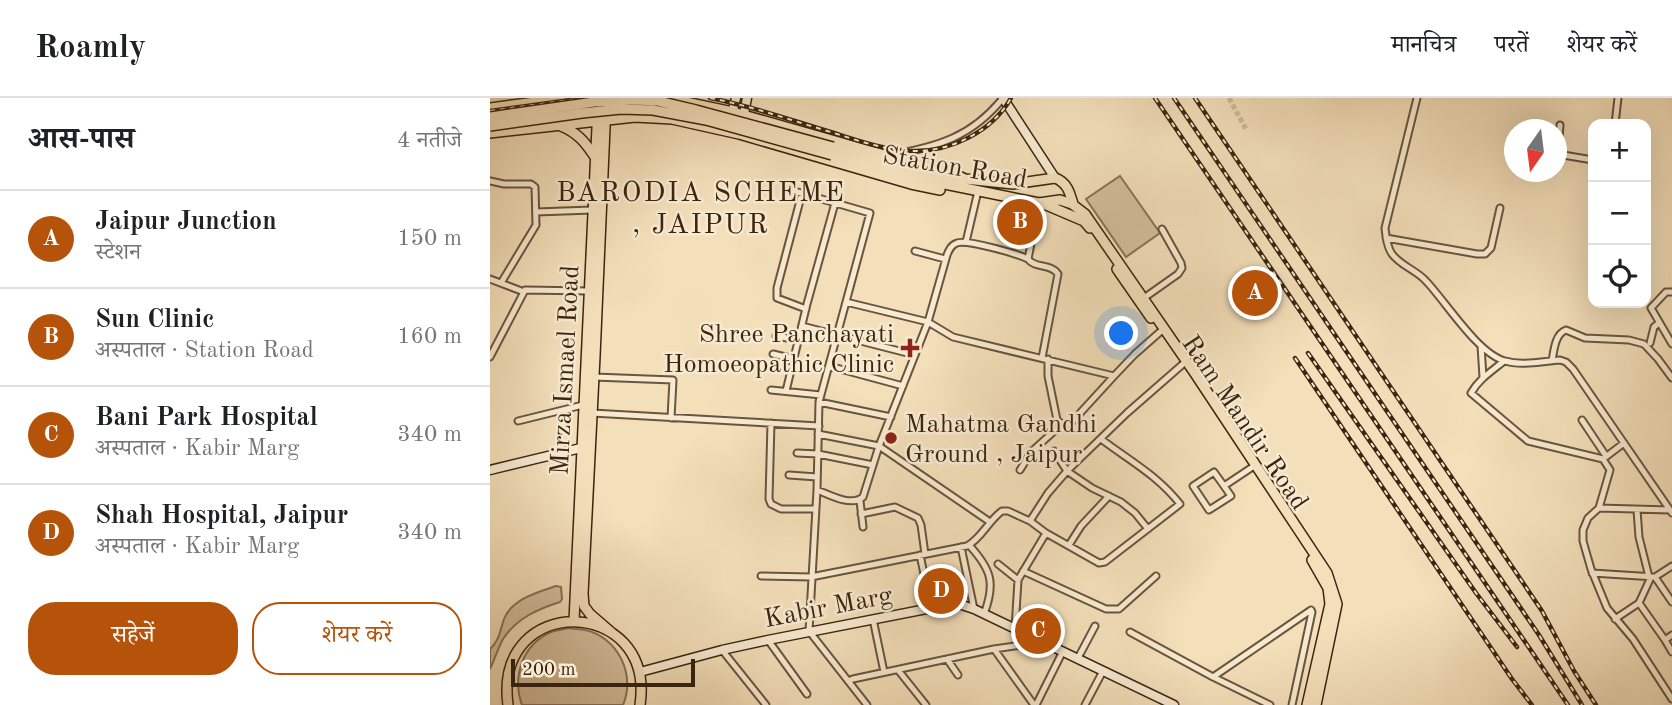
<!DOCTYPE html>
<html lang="hi">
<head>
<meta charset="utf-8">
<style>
	:root { --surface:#fff; --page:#f6f6f6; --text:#202124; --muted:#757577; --line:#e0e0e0; --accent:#b45309 }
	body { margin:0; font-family:"Old Standard TT","Noto Serif Devanagari",serif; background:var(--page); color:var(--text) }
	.controls { position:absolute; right:21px; top:21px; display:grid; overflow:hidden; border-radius:14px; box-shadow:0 7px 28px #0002 }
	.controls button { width:63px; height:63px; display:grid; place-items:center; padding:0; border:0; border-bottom:2px solid var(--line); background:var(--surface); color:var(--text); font:35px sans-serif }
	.compass { position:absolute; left:1014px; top:21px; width:63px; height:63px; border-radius:50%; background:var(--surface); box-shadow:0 7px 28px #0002; rotate:194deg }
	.scale { position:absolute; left:21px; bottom:18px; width:184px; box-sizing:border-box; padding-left:7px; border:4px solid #3c250f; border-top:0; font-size:19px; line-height:24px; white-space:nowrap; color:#3c250f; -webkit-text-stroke:5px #f7ead2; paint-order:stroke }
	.you { position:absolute; left:632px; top:236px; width:24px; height:24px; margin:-18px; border:5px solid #fff; border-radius:50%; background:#1a73e8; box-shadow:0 0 0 10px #1a73e833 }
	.badge { display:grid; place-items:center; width:46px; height:46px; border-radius:50%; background:var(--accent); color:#fff; font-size:23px; font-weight:700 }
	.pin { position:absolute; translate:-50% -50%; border:4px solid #fff; box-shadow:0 2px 7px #0006 }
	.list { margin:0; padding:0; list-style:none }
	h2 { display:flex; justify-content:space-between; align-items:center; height:91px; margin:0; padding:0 28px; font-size:30px }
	h2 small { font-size:23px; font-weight:400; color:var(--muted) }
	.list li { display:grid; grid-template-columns:46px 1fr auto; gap:21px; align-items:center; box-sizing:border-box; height:98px; padding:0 28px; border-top:2px solid var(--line) }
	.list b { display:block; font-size:26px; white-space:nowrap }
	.list p { margin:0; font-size:23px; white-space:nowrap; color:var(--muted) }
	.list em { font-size:23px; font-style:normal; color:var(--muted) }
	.actions { display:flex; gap:14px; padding:21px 28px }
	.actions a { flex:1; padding:16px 0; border:2px solid var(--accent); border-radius:28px; text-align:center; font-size:24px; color:var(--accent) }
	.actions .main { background:var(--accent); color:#fff }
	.icon { flex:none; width:38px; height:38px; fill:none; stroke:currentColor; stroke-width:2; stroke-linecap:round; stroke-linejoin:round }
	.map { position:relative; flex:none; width:1182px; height:607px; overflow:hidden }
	header { display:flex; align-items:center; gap:42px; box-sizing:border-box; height:98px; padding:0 35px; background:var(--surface); border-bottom:2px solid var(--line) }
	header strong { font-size:33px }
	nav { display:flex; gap:38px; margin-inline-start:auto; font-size:24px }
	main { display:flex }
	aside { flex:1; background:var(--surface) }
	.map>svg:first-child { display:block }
</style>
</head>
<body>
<header>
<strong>Roamly</strong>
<nav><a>मानचित्र</a><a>परतें</a><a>शेयर करें</a></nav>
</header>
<main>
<aside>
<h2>आस-पास<small>4 नतीजे</small></h2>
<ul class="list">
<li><span class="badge">A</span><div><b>Jaipur Junction</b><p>स्टेशन</p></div><em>150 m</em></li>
<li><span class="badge">B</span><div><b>Sun Clinic</b><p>अस्पताल · Station Road</p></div><em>160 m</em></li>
<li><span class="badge">C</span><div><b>Bani Park Hospital</b><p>अस्पताल · Kabir Marg</p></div><em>340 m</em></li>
<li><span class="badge">D</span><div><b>Shah Hospital, Jaipur</b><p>अस्पताल · Kabir Marg</p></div><em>340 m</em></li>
</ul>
<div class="actions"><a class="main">सहेजें</a><a>शेयर करें</a></div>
</aside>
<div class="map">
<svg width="1182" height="607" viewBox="0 0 1182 607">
	<rect width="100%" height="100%" fill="#f3dfba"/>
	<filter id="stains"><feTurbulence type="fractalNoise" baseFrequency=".00286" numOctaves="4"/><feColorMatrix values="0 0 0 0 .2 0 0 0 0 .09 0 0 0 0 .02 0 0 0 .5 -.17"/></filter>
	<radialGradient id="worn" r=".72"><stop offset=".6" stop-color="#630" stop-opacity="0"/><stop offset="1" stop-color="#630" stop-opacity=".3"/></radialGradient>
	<path fill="#d4bf9d" stroke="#887256" stroke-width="2" d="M630 78 670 135 636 159 596 101Z
		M66 488 71 489 72 501 70 504C48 511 27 520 13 541 8 550 4 563 0 571V551C10 542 10 532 14 521 22 501 48 494 66 488Z
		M78 530C83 531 90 531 95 532 128 539 146 577 133 607H32C22 579 32 547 61 534 66 532 73 532 78 530Z"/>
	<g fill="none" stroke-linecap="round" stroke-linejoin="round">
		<path stroke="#ceba98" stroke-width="5" stroke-dasharray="5 2.5" stroke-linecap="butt" d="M739 0 757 33"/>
		<defs>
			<path id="street" d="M927 0 895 130C896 139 897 149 902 156 911 168 926 172 936 183 956 204 988 256 1015 263 1032 268 1053 263 1070 262L1076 264 1083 271 1182 415
				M1125 26 1128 0
				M1070 27 1068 52 1073 57 1103 62
				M400 57C447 49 482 39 513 0
				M0 83 14 86H41L45 89 46 127 11 185
				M304 93 380 115 329 304 327 392 319 533 377 607
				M312 95 287 190V200L316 211
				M549 105 538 161C545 171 561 165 568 176L552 260
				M46 114 102 112
				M896 140 987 156H995L1001 150 1010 110
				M476 144 488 93
				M425 153 455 161
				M0 181 34 194
				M1182 194H1176L1161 210 1182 246
				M654 200 688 176 692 170 691 165 672 131
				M356 204 438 224 463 239 624 278 645 256 670 234
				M312 228 425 257
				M286 238 308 242
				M1160 245 1164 229 1169 225
				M991 248 993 279
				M283 256 304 261
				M0 259 35 192 98 193
				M558 261V278L567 322 574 328 581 325 624 278
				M1014 263C1002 273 989 281 981 295L1038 343 1113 361 1134 345
				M1062 263C1064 252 1065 236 1076 232L1095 240 1139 242 1154 246 1168 261 1182 280
				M339 268 413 288
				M104 279 183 282 181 320
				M281 292 331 297
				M296 293 317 206 345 105
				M329 304 401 319
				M102 315 329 328
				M1092 322 1116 358
				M28 323 93 307
				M281 325 279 401 281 406 291 411H326
				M328 336 389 348 500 424
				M611 341C640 363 667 377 690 406L615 464 609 465 556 435 540 423 558 395 577 373 637 315 693 266
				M564 353 577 373 602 390 631 404 645 415 658 431
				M307 355 328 356 383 367
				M530 372 541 354 571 327
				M299 377 327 379
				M734 388 724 374 703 388 719 412 741 398 734 388 761 370
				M327 392C340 397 361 409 373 399L389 348 438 224 457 157C459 152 461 147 467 145 476 141 528 156 538 161
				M370 403 373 429
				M1109 410 1120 372 1113 361
				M1147 412 1149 439 1159 479
				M1180 412 1109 410 1098 420 1093 432V443L1101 471 1117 510 1143 541 1182 601
				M371 416 405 409 428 420 431 427 435 456
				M479 447C501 471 506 485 494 516
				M579 447 591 428 619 398
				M471 449 484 511
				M430 457 441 509
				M508 466 528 482
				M533 473 616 511H629L666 478
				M1102 475 1165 479 1182 504
				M271 478 321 479 477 448C491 441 499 422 512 413H518L542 424
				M1165 479 1182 468
				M1149 505 1161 479
				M383 521 394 574
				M1125 521 1149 505 1175 542
				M525 531 528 482 556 435
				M640 534 723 579 780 607
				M1182 537 1175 542 1182 554
				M278 542 317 596
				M504 551 544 607
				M232 552 276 607
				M588 560 605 528
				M457 561 468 577
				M408 572 436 607
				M723 579 821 512 822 514 802 607
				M358 583 363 581 504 551 532 547 538 544 542 539
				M546 607 573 553
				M595 607 613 573"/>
			<path id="secondary" d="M513 0 565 80
				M241 20 246 0
				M253 21 257 0
				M0 372 91 350
				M150 574 232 552 278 542 462 506 472 507 484 511 684 607"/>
			<path id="primary" d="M177 0 243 14 426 66 454 71 475 81
				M116 7 105 258 93 496 94 508 100 516 122 535
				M0 10 75 0
				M71 28C88 35 95 44 105 59
				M0 35 145 19 182 21 249 36 421 86 450 92
				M343 49 435 75 475 81 523 86 565 80C577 84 580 95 583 106
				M342 57 425 80 524 100 549 105 570 102 582 106 595 116 704 274 837 475 847 506 826 607
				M554 106 594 123 600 130
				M627 171 661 220
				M84 523 108 8
				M18 607C3 494 166 498 150 607
				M817 607 840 506 838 490 822 462"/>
		</defs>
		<use href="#street" stroke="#6a543a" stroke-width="9"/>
		<use href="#secondary" stroke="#3c250f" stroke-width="11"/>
		<use href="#primary" stroke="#3c250f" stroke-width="12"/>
		<use href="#street" stroke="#f7ead2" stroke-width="5"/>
		<use href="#secondary" stroke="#f7ead2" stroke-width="8"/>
		<use href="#primary" stroke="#f3dfba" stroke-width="9"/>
		<defs>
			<path id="rail" d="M220 0C262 8 303 23 344 35 369 43 395 52 422 53 460 54 502 34 521 0
				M665 0 1078 607
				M684 0 1049 537 1092 607
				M705 0 1052 513 1084 573 1106 607
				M0 13 95 0
				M818 255 986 495 1027 549
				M805 260 1022 581 1042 607"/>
		</defs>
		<use href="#rail" stroke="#3c250f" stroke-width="4.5"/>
		<use href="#rail" stroke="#f7ead2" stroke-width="2" stroke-dasharray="5" stroke-linecap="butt"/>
		<defs>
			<path id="primary-bridge" d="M0 19 104 4 144 2 168 3 206 12 343 49
				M0 28 92 15 131 11 163 12 216 22 342 57"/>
		</defs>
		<use href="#primary-bridge" stroke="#3c250f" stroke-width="12" stroke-linecap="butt"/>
		<use href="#primary-bridge" stroke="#f3dfba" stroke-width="9"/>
	</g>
	<g fill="#8f2418" stroke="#f7ead2" stroke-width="2.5">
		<path d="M416.5 239.5h7v7h7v7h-7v7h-7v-7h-7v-7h7z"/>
		<circle cx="401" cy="340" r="7"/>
	</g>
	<g text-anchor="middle" stroke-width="5" stroke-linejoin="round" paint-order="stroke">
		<g font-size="26" fill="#3c250f" stroke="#f7ead2">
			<text transform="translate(465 68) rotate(10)" y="9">Station Road</text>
			<text transform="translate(74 272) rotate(-87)" y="9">Mirza Ismael Road</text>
			<text transform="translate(756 324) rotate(56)" y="9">Ram Mandir Road</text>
			<text transform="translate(338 508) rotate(-11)" y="9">Kabir Marg</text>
		</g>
		<g font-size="26" fill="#3c250f" stroke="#f7ead2" text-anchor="end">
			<text x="404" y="244">Shree Panchayati<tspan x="404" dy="30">Homoeopathic Clinic</tspan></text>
			<text x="415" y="334" text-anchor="start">Mahatma Gandhi<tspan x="415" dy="30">Ground , Jaipur</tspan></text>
		</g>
		<g font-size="28" letter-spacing="2" fill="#3c250f" stroke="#f7ead2">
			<text x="211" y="103">BARODIA SCHEME<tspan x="211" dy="32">, JAIPUR</tspan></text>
		</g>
	</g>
	<rect width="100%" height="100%" filter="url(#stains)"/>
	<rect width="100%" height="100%" fill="url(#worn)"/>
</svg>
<div class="controls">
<button>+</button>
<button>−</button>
<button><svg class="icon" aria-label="locate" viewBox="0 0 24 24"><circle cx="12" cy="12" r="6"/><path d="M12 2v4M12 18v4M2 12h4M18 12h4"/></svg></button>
</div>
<svg class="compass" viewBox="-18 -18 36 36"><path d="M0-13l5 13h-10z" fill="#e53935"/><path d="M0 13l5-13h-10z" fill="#757577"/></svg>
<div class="scale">200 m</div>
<div class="you"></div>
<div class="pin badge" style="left:765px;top:195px">A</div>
<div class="pin badge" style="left:530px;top:124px">B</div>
<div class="pin badge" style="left:548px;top:533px">C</div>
<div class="pin badge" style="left:451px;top:493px">D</div>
</div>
</main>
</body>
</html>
